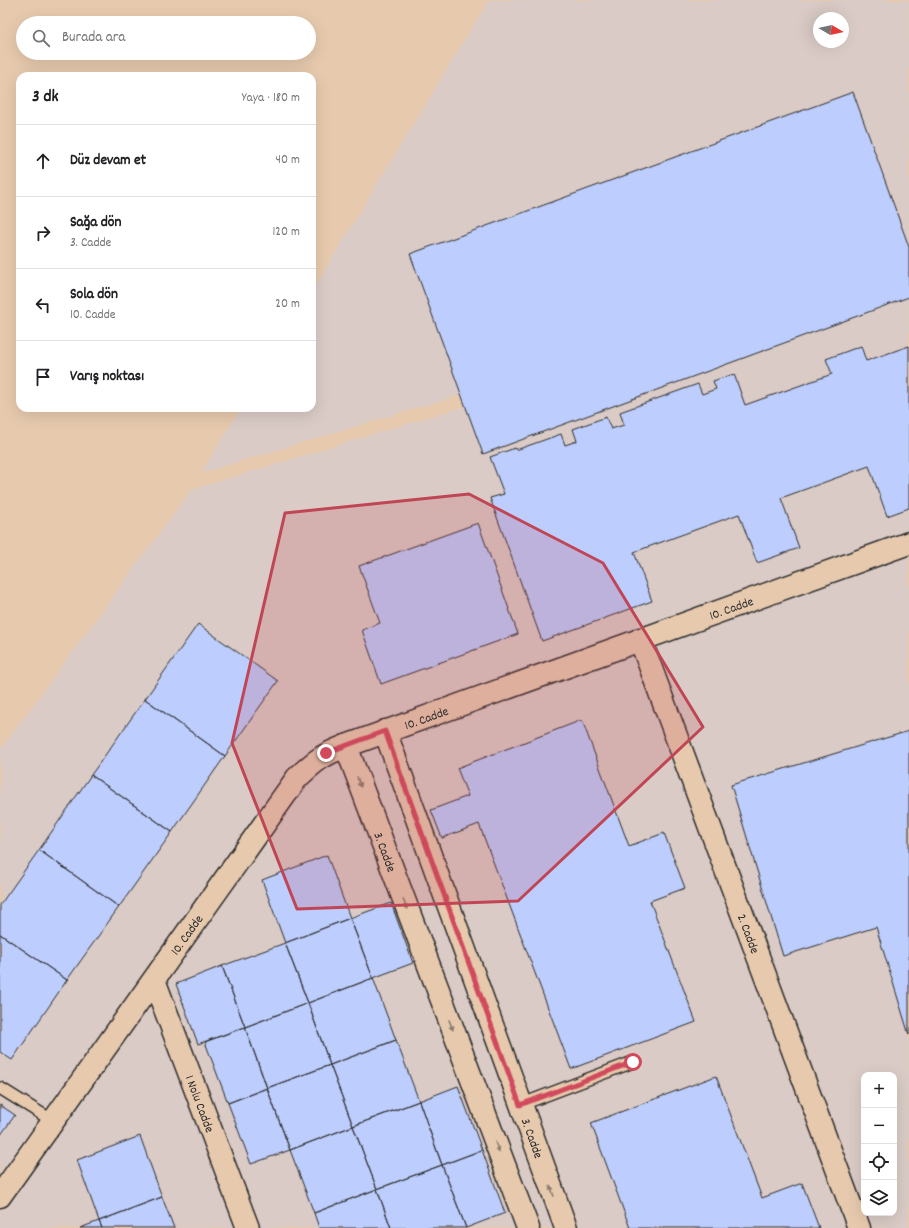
<!DOCTYPE html>
<html lang="tr">
<head>
<meta charset="utf-8">
<style>
	:root { --surface:#fff; --page:#f6f6f6; --text:#202124; --muted:#757577; --line:#e0e0e0 }
	body { margin:0; font-family:Dekko,sans-serif; background:var(--page); color:var(--text) }
	.controls { position:absolute; right:12px; bottom:12px; display:grid; overflow:hidden; border-radius:8px; box-shadow:0 4px 16px #0002 }
	.controls button { width:36px; height:36px; display:grid; place-items:center; padding:0; border:0; border-bottom:1px solid var(--line); background:var(--surface); color:var(--text); font:20px sans-serif }
	.compass { position:absolute; left:813px; top:12px; width:36px; height:36px; border-radius:50%; background:var(--surface); box-shadow:0 4px 16px #0002; rotate:99deg }
	.stop { position:absolute; width:12px; height:12px; margin:-9px; border:3px solid #d1495b; border-radius:50%; background:#fff }
	.stop.end { background:#d1495b; border-color:#fff; box-shadow:0 1px 4px #0008 }
	.list { margin:0; padding:0; list-style:none }
	h2 { display:flex; justify-content:space-between; align-items:center; height:52px; margin:0; padding:0 16px; font-size:17px }
	h2 small { font-size:13px; font-weight:400; color:var(--muted) }
	.list li { display:grid; grid-template-columns:26px 1fr auto; gap:12px; align-items:center; box-sizing:border-box; height:72px; padding:0 16px; border-top:1px solid var(--line) }
	.list b { display:block; font-size:15px; white-space:nowrap }
	.list p { margin:0; font-size:13px; white-space:nowrap; color:var(--muted) }
	.list em { font-size:13px; font-style:normal; color:var(--muted) }
	.icon { flex:none; width:22px; height:22px; fill:none; stroke:currentColor; stroke-width:2; stroke-linecap:round; stroke-linejoin:round }
	.map { position:relative; flex:none; width:909px; height:1228px; overflow:hidden }
	.search { position:absolute; background:var(--surface); box-shadow:0 4px 16px #0002; left:16px; top:16px; width:300px; height:44px; display:flex; align-items:center; gap:10px; box-sizing:border-box; padding:0 14px; border-radius:22px; color:var(--muted); font-size:15px }
	.panel { position:absolute; background:var(--surface); box-shadow:0 4px 16px #0002; left:16px; top:72px; width:300px; height:340px; border-radius:12px }
	.map>svg:first-child { display:block }
</style>
</head>
<body>
<div class="map">
<svg width="909" height="1228" viewBox="0 0 909 1228">
	<rect width="100%" height="100%" fill="#e7caae"/>
	<filter id="ink" filterUnits="userSpaceOnUse"><feTurbulence type="fractalNoise" baseFrequency=".025" numOctaves="2"/><feDisplacementMap in="SourceGraphic" scale="8" xChannelSelector="R" yChannelSelector="G"/><feConvolveMatrix kernelMatrix="1 2 1 2 8 2 1 2 1" color-interpolation-filters="sRGB"/></filter>
	<g filter="url(#ink)">
		<path fill="#dacbc6" fill-rule="evenodd" d="M489 0H909V260L201 473 241 408H312V291ZM819 18H843V42H819Z
			M909 270V1228H0V750L191 490ZM864 1075H894V1213H864Z"/>
		<path fill="#bdcefe" stroke="#2b2b2b" d="M853 92 909 247V297L483 454 410 254Z
			M861 346 866 361 909 346V508L887 516 869 466 781 498 799 548 757 563 739 514 634 552 652 601 542 641 490 498 504 494 490 457 515 448 516 450 561 434 565 445 577 441 573 429 606 417 611 429 624 425 620 412 698 384 702 394 716 389 713 381 734 374 745 405 832 374 826 359Z
			M478 523 518 634 381 684 362 630 380 623 359 566Z
			M198 624 278 681 225 756 145 699Z
			M145 699 225 756 172 832 91 775Z
			M582 720 629 846 664 833 685 888 650 901 696 1022 571 1069 479 824 442 838 431 810 468 796 457 768Z
			M909 731V1035L876 927 783 956 731 785Z
			M91 775 172 832 119 907 39 850Z
			M39 850 119 907 67 980 0 934V905Z
			M327 855 350 918 285 943 262 880Z
			M391 903 413 963 373 978 350 918Z
			M350 918 373 978 308 1003 285 943Z
			M0 934 67 980 12 1060 0 1052Z
			M285 943 308 1003 245 1027 222 966Z
			M222 966 245 1027 198 1044 176 984Z
			M373 978 396 1040 330 1065 308 1003Z
			M308 1003 330 1065 267 1088 245 1027Z
			M245 1027 267 1088 228 1103 205 1042Z
			M396 1040 419 1101 353 1126 330 1065Z
			M330 1065 353 1126 290 1150 267 1088Z
			M716 1076 762 1198 802 1183 819 1228H630L591 1123Z
			M458 1086 482 1150 442 1165 419 1101Z
			M267 1088 290 1150 251 1164 228 1103Z
			M419 1101 442 1165 377 1189 353 1126Z
			M0 1105 15 1115 0 1136Z
			M353 1126 377 1189 314 1213 290 1150Z
			M140 1136 162 1197 99 1221 77 1160Z
			M482 1150 505 1213 466 1228 442 1165Z
			M442 1165 466 1228H391L377 1189Z
			M377 1189 391 1228H319L314 1213Z
			M162 1197 174 1228H102L99 1221Z
			M99 1221 102 1228H80Z"/>
		<g fill="none" stroke-linecap="round" stroke-linejoin="round">
			<defs>
				<path id="service" d="M0 1088 53 1121
					M520 1105 633 1062"/>
				<g id="tertiary">
					<path id="s1" d="M640 639 859 1228"/>
					<path id="s2" d="M385 731 566 1228"/>
					<path id="s3" d="M346 746 528 1228"/>
					<path id="s4" d="M154 980 248 1228"/>
					<path id="s5" d="M0 1196 297 778C315 761 322 755 346 746L909 543"/>
				</g>
			</defs>
			<use href="#service" stroke="#2b2b2b" stroke-width="14"/>
			<use href="#tertiary" stroke="#2b2b2b" stroke-width="25"/>
			<use href="#service" stroke="#e7caae" stroke-width="11"/>
			<use href="#tertiary" stroke="#e7caae" stroke-width="22"/>
		</g>
		<defs><path id="oneway-solid" d="M-6-.8H1V-3.2L6.5 0L1 3.2V.8H-6Z"/></defs>
		<g fill="#897a6c">
			<use href="#oneway-solid" transform="translate(359 782) rotate(69)"/>
			<use href="#oneway-solid" transform="translate(405 904) rotate(69)"/>
			<use href="#oneway-solid" transform="translate(451 1025) rotate(69)"/>
			<use href="#oneway-solid" transform="translate(497 1147) rotate(69)"/>
			<use href="#oneway-solid" transform="translate(552 1191) rotate(-110)"/>
		</g>
	</g>
	<g fill="none" stroke-linecap="round" stroke-linejoin="round" filter="url(#ink)">
		<path stroke="#d1495b" stroke-width="5" d="M326 753 385 731 520 1105 633 1062"/>
	</g>
	<path fill="#c04656" fill-opacity="0.2" stroke="#c04656" stroke-width="3" stroke-linejoin="round" d="M469 494 603 563 703 727 518 901 297 909 232 743 285 513Z"/>
	<g text-anchor="middle" stroke-width="3.5" stroke-linejoin="round" paint-order="stroke">
		<g font-size="13" fill="#2b2b2b" stroke="#e7caae">
			<text dy="5" stroke="none"><textPath href="#s5" startOffset="981">10. Cadde</textPath></text>
			<text dy="5" stroke="none"><textPath href="#s5" startOffset="657">10. Cadde</textPath></text>
			<text dy="5" stroke="none"><textPath href="#s3" startOffset="113">3. Cadde</textPath></text>
			<text dy="5" stroke="none"><textPath href="#s5" startOffset="321">10. Cadde</textPath></text>
			<text dy="5" stroke="none"><textPath href="#s1" startOffset="314">2. Cadde</textPath></text>
			<text dy="5" stroke="none"><textPath href="#s4" startOffset="132">1 Nolu Cadde</textPath></text>
			<text dy="5" stroke="none"><textPath href="#s2" startOffset="433">3. Cadde</textPath></text>
		</g>
	</g>
</svg>
<div class="controls">
<button>+</button>
<button>−</button>
<button><svg class="icon" aria-label="locate" viewBox="0 0 24 24"><circle cx="12" cy="12" r="6"/><path d="M12 2v4M12 18v4M2 12h4M18 12h4"/></svg></button>
<button><svg class="icon" aria-label="layers" viewBox="0 0 24 24"><path d="M12 4l9 5-9 5-9-5zM3 14l9 5 9-5"/></svg></button>
</div>
<svg class="compass" viewBox="-18 -18 36 36"><path d="M0-13l5 13h-10z" fill="#e53935"/><path d="M0 13l5-13h-10z" fill="#757577"/></svg>
<div class="stop" style="left:633px;top:1062px"></div>
<div class="stop end" style="left:326px;top:753px"></div>
<div class="search"><svg class="icon" aria-label="search" viewBox="0 0 24 24"><circle cx="10" cy="10" r="6"/><path d="M15 15l6 6"/></svg>Burada ara</div>
<section class="panel">
<h2>3 dk<small>Yaya · 180 m</small></h2>
<ul class="list">
<li><svg class="icon" aria-label="ahead" viewBox="0 0 24 24"><path d="M12 20V5M6 11l6-6 6 6"/></svg><div><b>Düz devam et</b></div><em>40 m</em></li>
<li><svg class="icon" aria-label="right" viewBox="0 0 24 24"><path d="M7 20v-9h11M14 6l5 5-5 5"/></svg><div><b>Sağa dön</b><p>3. Cadde</p></div><em>120 m</em></li>
<li><svg class="icon" aria-label="left" viewBox="0 0 24 24"><path d="M17 20v-9H6M10 6l-5 5 5 5"/></svg><div><b>Sola dön</b><p>10. Cadde</p></div><em>20 m</em></li>
<li><svg class="icon" aria-label="arrive" viewBox="0 0 24 24"><path d="M6 21V4h12l-3 4 3 4H6"/></svg><div><b>Varış noktası</b></div></li>
</ul>
</section>
</div>
</body>
</html>
